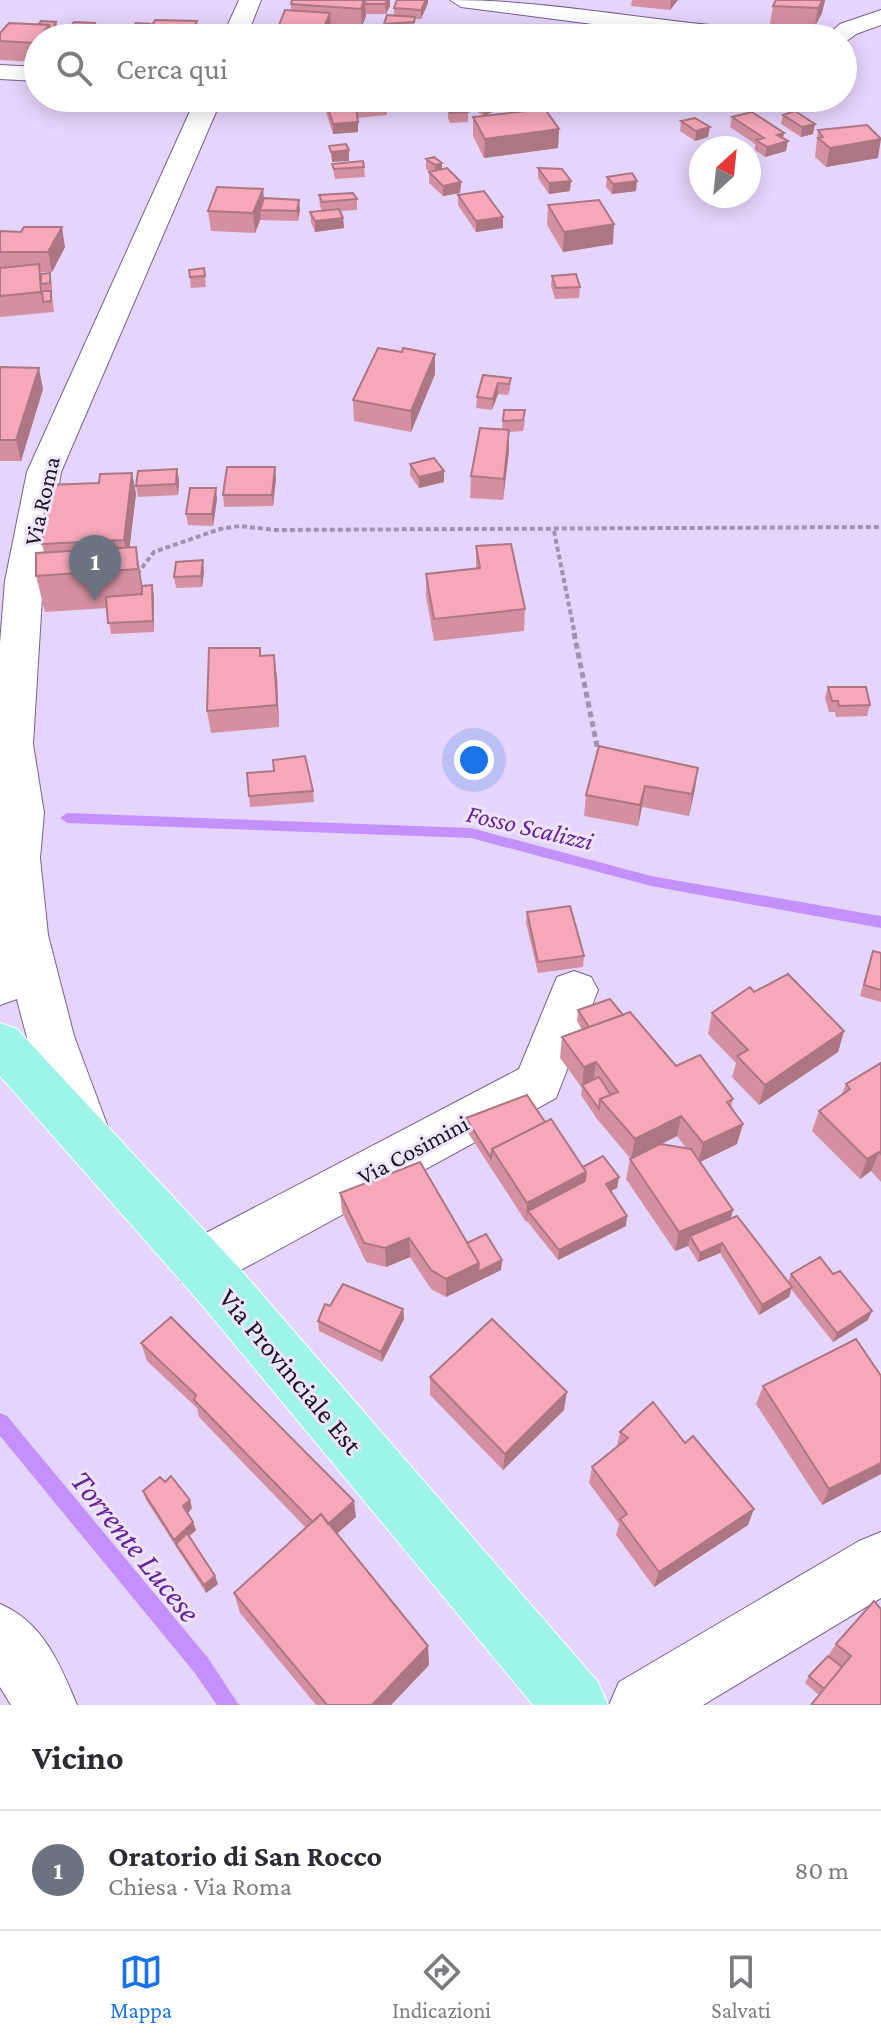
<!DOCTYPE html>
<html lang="it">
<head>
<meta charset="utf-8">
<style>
	:root { --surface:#fff; --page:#f7f7f7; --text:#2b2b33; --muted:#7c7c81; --line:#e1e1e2; --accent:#1a73e8 }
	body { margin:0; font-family:"Crimson Pro",serif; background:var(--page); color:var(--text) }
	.compass { position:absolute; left:689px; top:136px; width:72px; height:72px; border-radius:50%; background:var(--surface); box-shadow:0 4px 20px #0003; rotate:27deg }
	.you { position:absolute; left:474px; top:760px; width:28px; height:28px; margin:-20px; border:6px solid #fff; border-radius:50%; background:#1a73e8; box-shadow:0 0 0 12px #1a73e833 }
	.badge { display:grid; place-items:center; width:52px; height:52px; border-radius:50%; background:var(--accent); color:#fff; font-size:26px; font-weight:700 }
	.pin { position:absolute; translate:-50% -66px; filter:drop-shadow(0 2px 4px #0008) }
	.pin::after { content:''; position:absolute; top:42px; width:28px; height:24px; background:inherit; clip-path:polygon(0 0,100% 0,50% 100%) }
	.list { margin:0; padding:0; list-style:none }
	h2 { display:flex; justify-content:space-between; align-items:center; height:104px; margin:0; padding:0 32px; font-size:34px }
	h2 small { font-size:26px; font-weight:400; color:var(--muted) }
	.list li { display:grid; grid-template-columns:52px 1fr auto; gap:24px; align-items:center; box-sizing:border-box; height:120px; padding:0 32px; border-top:2px solid var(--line) }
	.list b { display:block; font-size:30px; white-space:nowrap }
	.list p { margin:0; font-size:26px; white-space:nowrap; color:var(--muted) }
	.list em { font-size:26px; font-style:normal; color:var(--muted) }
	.icon { flex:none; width:44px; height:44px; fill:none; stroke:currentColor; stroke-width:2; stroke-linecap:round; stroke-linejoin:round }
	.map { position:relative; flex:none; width:881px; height:1705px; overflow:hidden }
	.search { position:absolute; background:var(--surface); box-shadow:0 4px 20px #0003; left:24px; right:24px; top:24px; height:88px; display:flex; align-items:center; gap:20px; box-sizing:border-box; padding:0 28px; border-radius:44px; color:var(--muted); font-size:30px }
	.sheet { height:224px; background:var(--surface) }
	nav { display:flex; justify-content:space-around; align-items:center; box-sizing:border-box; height:112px; border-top:2px solid var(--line); background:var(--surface); font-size:22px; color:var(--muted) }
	nav a { display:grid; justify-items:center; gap:4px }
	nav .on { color:var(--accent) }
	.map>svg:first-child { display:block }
</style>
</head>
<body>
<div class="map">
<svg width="881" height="1705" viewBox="0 0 881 1705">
	<rect width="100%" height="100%" fill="#e5d4fc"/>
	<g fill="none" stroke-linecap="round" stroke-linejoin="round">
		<path fill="#c491fc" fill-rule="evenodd" d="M67 813 471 828 651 876 881 916V928L651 886 471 838 67 823 60 818Z
			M0 1413 7 1416 208 1658 239 1705H217L194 1672 0 1436Z"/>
		<defs>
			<path id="minor" d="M239 0H261L246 38H222Z
				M450 0C545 0 637 19 732 27 748 28 787 24 797 38H700L461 7Z
				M881 10V25L856 34 844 43 843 38H824L840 24Z
				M0 65 38 67V81L0 79Z
				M196 98H222L61 472 43 581 33 744 44 813 40 858 48 935 74 1036 109 1130 102 1145 84 1152 66 1145C44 1100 29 1048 17 999L0 1005V643L5 581 27 472Z
				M574 971 591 977 598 990 556 1098 219 1282 200 1289 181 1282 173 1264 181 1246 519 1069 557 977Z
				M881 1532V1598L703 1705H609L619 1682 859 1541Z
				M0 1604C43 1622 60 1664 77 1705H11L0 1687Z"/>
			<path id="major" d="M0 1023 17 1029 240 1269 598 1682 608 1705H533L202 1305 0 1076Z"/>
		</defs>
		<use href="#minor" stroke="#75618e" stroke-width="2"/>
		<use href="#major" stroke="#fff" stroke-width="2"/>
		<path stroke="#9f92b2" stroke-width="4" stroke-dasharray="5 3" stroke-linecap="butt" d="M554 531 575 635
			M137 574 154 552 220 529 240 526 275 530 881 527"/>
		<path stroke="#9f92b2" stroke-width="5" stroke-dasharray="6 4" stroke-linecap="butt" d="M574 633 598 751"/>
		<use href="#minor" fill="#fff" fill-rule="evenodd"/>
		<use href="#major" fill="#9ef4e9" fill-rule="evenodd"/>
	</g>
	<path fill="#d490a0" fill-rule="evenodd" d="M292 0H390V6L386 14H366L362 26 330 24 331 31 329 36H331V38H275L278 33V28L291 11V4Z
		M632 0H678L670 10 631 6Z
		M825 0 822 13 815 26 770 24 773 6Z
		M428 3 421 19H415L414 32 384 33V24L394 16V8Z
		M56 22 58 32 54 37 38 38V62L0 60V33L39 24Z
		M136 23 150 24 151 28 199 38H127Z
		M334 98H372V100L387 106V115L357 118 358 132 333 134 325 109V99Z
		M444 98H529V102L507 111 501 108 484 116 458 101 453 103Z
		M448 108 468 112V122L450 123 448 118Z
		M783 115 813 134 801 137 781 124Z
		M473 117 559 129 558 148 484 158 473 136Z
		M732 117 784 133 783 138 786 151 765 157 755 150V144L730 127Z
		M681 121 708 137 695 141 680 131Z
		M818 130 878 158 826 167 815 157Z
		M426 159 461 182 460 193 443 196 429 183V172H430L426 169Z
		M332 164 364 167 365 177 335 179Z
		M538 168 570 191 549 194 538 178Z
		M607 177 636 191 612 194 606 187Z
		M319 195 357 199V210L340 211 343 218 344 228 315 232 311 222 310 212 322 211 320 206Z
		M458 195 503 217V228L476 232 458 205Z
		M264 198 300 210 298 221 261 220V218L255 233 211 231 208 211Z
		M548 205 613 244 563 252 547 225Z
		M0 231 65 247 52 272H40L41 274 50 273 52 284V294L54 312 0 317Z
		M204 268 206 287 191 288 189 270Z
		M552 276 580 287 579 298 555 299 551 286Z
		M435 354V374L411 432 354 421 353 400Z
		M0 367 43 389 21 461H0Z
		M483 375 511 378 510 389 508 395 498 394 492 410 476 408 477 397Z
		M504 410 525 421 523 431 509 432V451L503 500 470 498 471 476 502 430Z
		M410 464 444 482 419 488 410 475Z
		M177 469 179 480 178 495 138 497 136 486Z
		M132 473 136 494 129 548 136 547 142 586 154 596V632L111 634 107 608 45 612 36 576 44 553 42 544 99 483Z
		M276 478 273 506 224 507 223 495Z
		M217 499 213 526 188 525 186 514Z
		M476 546 525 609 524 631 434 641 426 596V574L476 569Z
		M204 572 202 587 176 588 174 577Z
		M260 648 261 656 277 677 279 727 211 733 207 711Z
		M828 687 870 705 867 716 836 717 835 712H829L825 698Z
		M698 768 689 816 642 807 638 826 584 816 586 795Z
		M247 773 313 791 314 802 250 807Z
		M527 912 584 956 583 967 538 973 526 923Z
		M881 953V1002L860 996 869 962Z
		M754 992 844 1031 838 1052 759 1105 732 1077 736 1063 708 1034 712 1013Z
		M578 1010 623 1015 676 1066 733 1099 731 1108 737 1144 700 1162 731 1219 788 1282 791 1274 868 1320 833 1342 791 1289 789 1297 759 1315 720 1253 698 1262 688 1246 675 1251 626 1179 630 1159H631L597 1119 581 1095 582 1088 560 1058 562 1037 582 1030 577 1021ZM677 1136 686 1148 661 1144Z
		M881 1063V1182L871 1171 860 1179 812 1131 819 1111 842 1094 846 1084Z
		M466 1118 545 1122 583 1167 619 1177 617 1188 611 1191 626 1226 558 1260 527 1221 526 1222 491 1168 465 1128Z
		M340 1193 467 1243 502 1260 501 1270 446 1297 431 1289 410 1257 386 1267 366 1262 342 1212Z
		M330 1306 403 1309 404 1319 382 1362 319 1331 318 1321Z
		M141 1343 356 1517 337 1534 428 1646 429 1665 391 1705H316L240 1613 234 1593 306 1528 199 1417 197 1408 147 1361Z
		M430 1377 564 1410 503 1470 430 1395Z
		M763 1386 881 1474 822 1505 756 1404Z
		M620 1432 748 1525 654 1587 616 1535 619 1524 589 1483 592 1467 617 1446Z
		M165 1482 192 1508 188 1513 193 1522 196 1530 189 1536 218 1584 206 1593 146 1500 143 1491Z
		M881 1609V1705L819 1695 805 1683 809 1676 828 1656 836 1644Z"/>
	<path fill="#ac7682" d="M365 0 366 16 362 26 361 9Z
		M388 0H390V6L386 14 385 4Z
		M426 0H428V3L421 19V10Z
		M671 0H678L670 10Z
		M823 0H825L822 13 815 26 818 8Z
		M330 13 331 31 328 38H323V30Z
		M197 21 199 38H189Z
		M56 22 58 32 54 37 53 28Z
		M49 25 52 38H39Z
		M112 29 114 38H105Z
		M139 29 140 38H133Z
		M38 39V61L35 43Z
		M453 98H458V101L453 103Z
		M484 98H500L499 107 501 108 484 116Z
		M501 98H529V102L507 111V101Z
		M358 122V132L333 134V124Z
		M815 124 813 134 801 137 802 127Z
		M710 127 708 137 695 141 696 131Z
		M559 129 558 148 484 158 485 139Z
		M784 133 782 142 788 141 786 151 765 157 767 147 777 135Z
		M881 139 878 158 826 167 830 148Z
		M349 150V161L332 162 331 152Z
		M442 163V173L435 175V165Z
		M571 181 570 191 549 194V183Z
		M637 181 636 191 612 194 613 184Z
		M461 182 460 193 443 196V186Z
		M263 189 265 208 260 210 261 218 255 233 253 213Z
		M299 200 300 210 298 221 297 211Z
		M503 217V228L476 232V221Z
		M343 218 344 228 315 232V221Z
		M614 224 613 244 563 252 564 232Z
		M62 227 65 247 52 272 48 252Z
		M435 354V374L411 432V411Z
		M39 368 43 389 21 461 16 440Z
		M498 383V394L492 410 493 399Z
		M509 430V451L503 500 504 479Z
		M275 467 276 478 273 506 272 495Z
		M177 469 179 480 178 495 176 484Z
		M444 471V482L419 488V477Z
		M132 473 136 494 128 561 124 540Z
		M216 488 217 499 213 526 212 514Z
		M136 547 142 583 144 605 138 569Z
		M203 560 204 572 202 587 201 576Z
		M152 585 154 596V632L153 621Z
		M274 655 277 677 279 727 277 705Z
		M698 768 695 789 689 816 692 794Z
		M645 786 642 807 638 826 640 805Z
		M844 1031 838 1052 759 1105 765 1085Z
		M596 1062 593 1083 582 1085V1088L584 1067Z
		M681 1116 677 1136 631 1159 635 1139Z
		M743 1124 737 1144 698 1163 703 1143Z
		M879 1152 871 1171 860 1179 867 1159Z
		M586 1172 584 1192 528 1211 526 1222 527 1203Z
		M619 1177 617 1188 605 1194 606 1184Z
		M733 1210 728 1229 690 1236 688 1246 675 1251 679 1232Z
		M627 1216 626 1226 558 1260 559 1250Z
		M409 1238 410 1257 386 1267 385 1248Z
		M722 1243 720 1253 698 1262 700 1253Z
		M502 1260 501 1270 446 1297V1279L479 1263Z
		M792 1287 789 1297 759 1315 762 1305Z
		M403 1309 404 1319 382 1362 381 1352Z
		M872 1311 868 1320 833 1342 837 1333Z
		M567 1392 564 1410 503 1470 505 1454Z
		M881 1463V1474L822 1505 829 1489Z
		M190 1500 192 1508 186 1515 183 1506Z
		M354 1501 356 1517 328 1541 326 1525Z
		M754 1509 748 1525 654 1587 659 1572Z
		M193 1522 196 1530 178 1547 176 1544 177 1548 174 1540Z
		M215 1576 218 1584 206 1593 204 1585Z
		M428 1646 429 1665 391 1705H372Z"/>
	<path fill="#f6a8ba" stroke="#ac7682" stroke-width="2" d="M292 0H364L361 9 291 4Z
		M365 0H388L385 4H365Z
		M397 0H426L421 10 394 8Z
		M776 0H823L818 8 773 6Z
		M285 10 330 13 323 30 278 28Z
		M387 15 415 17 414 22 384 24Z
		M155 20 197 21 189 38H145Z
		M41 21 56 22 53 28H50L49 25 39 24Z
		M74 22 95 23 93 28 74 27 70 30H68Z
		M9 23 49 25 35 43 0 41V33Z
		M136 23 150 24 147 29H139L133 38 126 37Z
		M74 27 112 29 105 38H62Z
		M277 33 331 36 330 38H275Z
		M336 98H370L371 100 384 99 387 106 356 108 358 122 333 124 325 99Z
		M466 107 468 112 450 113 448 108Z
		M545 109 559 129 485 139 473 117Z
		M795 111 815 124 802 127 783 115Z
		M752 112 784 133 777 135 788 141 767 147 756 140 764 138 732 117Z
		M695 118 710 127 696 131 681 121Z
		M867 125 881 139 830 148 818 138 823 137 818 130Z
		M346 144 349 150 331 152 329 146Z
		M434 157 442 163 435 165 426 159Z
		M363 161 364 167 334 169 332 164Z
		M447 168 461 182 443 186 429 172Z
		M538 168 562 169 571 181 549 183Z
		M632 173 637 181 613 184 607 177Z
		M217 187 263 189 253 213 208 211Z
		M484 191 503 217 476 221 458 195Z
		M353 193 357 199 322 202 319 195Z
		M264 198 299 200 297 211 260 210Z
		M599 200 614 224 564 232 548 205Z
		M339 209 343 218 315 221 310 212Z
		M24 227H62L48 252H0V231L21 232Z
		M39 264 41 292 0 296V268Z
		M204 268 205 276 190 277 189 270Z
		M50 273V283L41 284V274Z
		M576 274 580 287 556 288 552 276Z
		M42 291H51V301L43 302Z
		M378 348 402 352 403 348 435 354 411 411 353 400Z
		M0 367 39 368 16 440H0Z
		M483 375 511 378 509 384 498 383 493 399 477 397Z
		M504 410H525L523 420 503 421Z
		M480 428 509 430 504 479 471 476Z
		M434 458 444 471 419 477 410 464Z
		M227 467H275L272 495H223Z
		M177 469 176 484 136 486 138 471Z
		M132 473 124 540 42 544 47 485 99 483 100 474Z
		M190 488H216L212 514H186Z
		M511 544 525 609 434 619 426 574 480 568 476 546Z
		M136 547 138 569 36 576V553Z
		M203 560 201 576 174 577 176 562Z
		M152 585 153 621 108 623 106 597 142 594V586Z
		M209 648H260V656L274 655 277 705 207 711Z
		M828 687H866L870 705 839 706 838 701H832Z
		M599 746 698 768 692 794 645 786 640 805 586 795Z
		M305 756 313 791 249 796 247 773 274 771 273 760Z
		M570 906 584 956 538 962 527 912Z
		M873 951 881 953V990L864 985Z
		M788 974 844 1031 765 1085 737 1056 748 1050 712 1013 750 987 754 992Z
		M610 999 623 1015 589 1027 578 1010Z
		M630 1012 676 1066 700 1055 733 1099 727 1102 743 1124 703 1143 681 1116 635 1139 600 1099 618 1092 596 1062 584 1067 562 1037Z
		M881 1063V1154L879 1152 867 1159 819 1111 850 1089 846 1084Z
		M599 1077 611 1095 600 1099 599 1109 582 1085Z
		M527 1095 545 1122 492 1149 491 1158 466 1118Z
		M551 1119 586 1172 527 1203 492 1149Z
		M660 1144 691 1149 733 1210 679 1232 630 1159Z
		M603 1156 619 1177 606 1184 627 1216 559 1250 528 1211 585 1181 586 1172 583 1167Z
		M420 1162 479 1263 446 1279 431 1270 409 1238 385 1248 364 1243 340 1193Z
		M737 1216 792 1287 762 1305 722 1243 700 1253 690 1236Z
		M486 1234 502 1260 478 1272 479 1263 467 1243Z
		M820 1257 833 1274 840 1271 872 1311 837 1333 791 1274Z
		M343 1284 403 1309 381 1352 318 1321 325 1304 330 1306Z
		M171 1317 354 1501 328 1524 321 1514 313 1522 194 1400 196 1395 141 1343Z
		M492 1319 567 1392 505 1454 430 1377Z
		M856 1339 881 1376V1463L829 1489 763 1386Z
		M653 1402 685 1443 693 1436 754 1509 659 1572 620 1519 627 1514 592 1467 628 1438 620 1432Z
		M171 1476 190 1500 183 1506 193 1522 174 1540 143 1491 160 1477 165 1482Z
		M321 1514 428 1646 372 1705H327L234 1593Z
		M187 1533 215 1576 204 1585 176 1544Z
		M874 1601 881 1609V1705H811L851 1656 836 1644Z
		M828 1656 842 1667 824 1689 809 1676Z"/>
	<g text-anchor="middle" stroke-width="6" stroke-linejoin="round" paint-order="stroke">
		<g font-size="24" fill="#1d1527" stroke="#eee5fa">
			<text transform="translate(42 501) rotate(-77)" y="8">Via Roma</text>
			<text transform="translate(413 1150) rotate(-28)" y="8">Via Cosimini</text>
		</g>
		<g font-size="26" font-style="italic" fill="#66219e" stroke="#eee5fa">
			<text transform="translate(530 827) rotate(13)" y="9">Fosso Scalizzi</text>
		</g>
		<g font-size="28" fill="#1d1527" stroke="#eee5fa">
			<text transform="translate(291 1371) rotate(50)" y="10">Via Provinciale Est</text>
		</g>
		<g font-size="32" font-style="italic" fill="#66219e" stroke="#eee5fa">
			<text transform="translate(136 1546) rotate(51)" y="11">Torrente Lucese</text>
		</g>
	</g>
</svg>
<svg class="compass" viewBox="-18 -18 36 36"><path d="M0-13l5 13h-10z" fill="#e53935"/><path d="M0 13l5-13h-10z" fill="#7c7c81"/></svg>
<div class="you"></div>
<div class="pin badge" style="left:95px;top:601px;background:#6b7280">1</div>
<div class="search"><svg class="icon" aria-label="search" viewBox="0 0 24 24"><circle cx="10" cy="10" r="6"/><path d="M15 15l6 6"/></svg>Cerca qui</div>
</div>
<section class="sheet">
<h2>Vicino<small></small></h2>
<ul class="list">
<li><span class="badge" style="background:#6b7280">1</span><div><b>Oratorio di San Rocco</b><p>Chiesa · Via Roma</p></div><em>80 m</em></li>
</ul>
</section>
<nav>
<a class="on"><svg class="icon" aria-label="map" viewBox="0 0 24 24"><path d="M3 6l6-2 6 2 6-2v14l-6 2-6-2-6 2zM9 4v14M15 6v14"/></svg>Mappa</a>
<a><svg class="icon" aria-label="directions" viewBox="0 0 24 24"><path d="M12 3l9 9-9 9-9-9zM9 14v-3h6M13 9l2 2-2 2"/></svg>Indicazioni</a>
<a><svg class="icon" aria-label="saved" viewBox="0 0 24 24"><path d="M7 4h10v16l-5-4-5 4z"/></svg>Salvati</a>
</nav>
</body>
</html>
